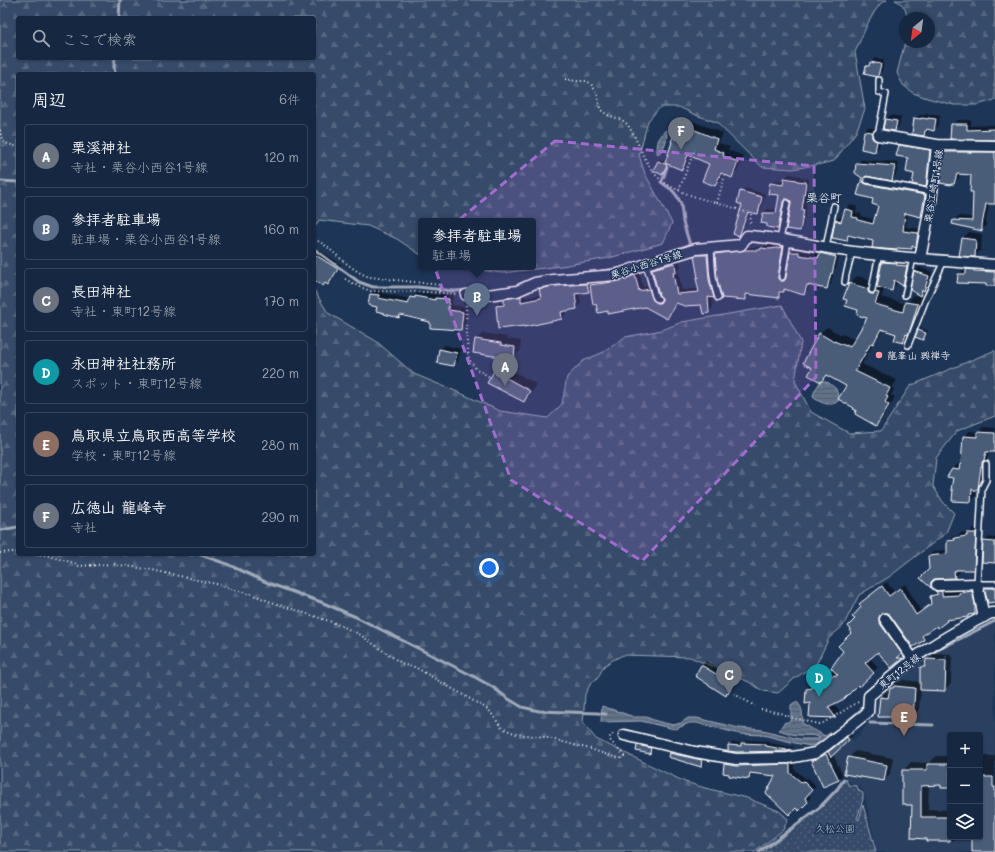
<!DOCTYPE html>
<html lang="ja">
<head>
<meta charset="utf-8">
<style>
	:root { --surface:#162841; --page:#23344c; --text:#f1f3f6; --muted:#9ea6b1; --line:#35445a; --accent:#ff9aa2 }
	body { margin:0; font-family:Mali,"Klee One",sans-serif; background:var(--page); color:var(--text) }
	.controls { position:absolute; right:12px; bottom:12px; display:grid; overflow:hidden; border-radius:4px; box-shadow:0 1px 3px #0004 }
	.controls button { width:36px; height:36px; display:grid; place-items:center; padding:0; border:0; border-bottom:1px solid var(--line); background:var(--surface); color:var(--text); font:20px sans-serif }
	.compass { position:absolute; left:899px; top:12px; width:36px; height:36px; border-radius:50%; background:var(--surface); box-shadow:0 1px 3px #0004; rotate:209deg }
	.you { position:absolute; left:489px; top:568px; width:14px; height:14px; margin:-10px; border:3px solid #fff; border-radius:50%; background:#1a73e8; box-shadow:0 0 0 6px #1a73e833 }
	.badge { display:grid; place-items:center; width:26px; height:26px; border-radius:50%; background:var(--accent); color:#fff; font-size:13px; font-weight:700 }
	.pin { position:absolute; translate:-50% -33px; filter:drop-shadow(0 1px 2px #0008) }
	.pin::after { content:''; position:absolute; top:21px; width:14px; height:12px; background:inherit; clip-path:polygon(0 0,100% 0,50% 100%) }
	.popup { position:absolute; left:418px; top:218px; width:118px; height:52px; box-sizing:border-box; display:grid; place-content:center; border-radius:4px; background:var(--surface); filter:drop-shadow(0 1px 3px #0005); font-size:13px; white-space:nowrap; color:var(--muted) }
	.popup b { font-size:15px; color:var(--text) }
	.popup::after { content:''; position:absolute; left:50%; top:100%; margin-left:-8px; border:8px solid transparent; border-top-color:var(--surface) }
	.list { margin:0; padding:0; list-style:none }
	h2 { display:flex; justify-content:space-between; align-items:center; height:52px; margin:0; padding:0 16px; font-size:17px }
	h2 small { font-size:13px; font-weight:400; color:var(--muted) }
	.list li { display:grid; grid-template-columns:26px 1fr auto; gap:12px; align-items:center; box-sizing:border-box; height:64px; margin:0 8px 8px; padding:0 8px; border:1px solid var(--line); border-radius:4px }
	.list b { display:block; font-size:15px; white-space:nowrap }
	.list p { margin:0; font-size:13px; white-space:nowrap; color:var(--muted) }
	.list em { font-size:13px; font-style:normal; color:var(--muted) }
	.icon { flex:none; width:22px; height:22px; fill:none; stroke:currentColor; stroke-width:2; stroke-linecap:round; stroke-linejoin:round }
	.map { position:relative; flex:none; width:995px; height:852px; overflow:hidden }
	.search { position:absolute; background:var(--surface); box-shadow:0 1px 3px #0004; left:16px; top:16px; width:300px; height:44px; display:flex; align-items:center; gap:10px; box-sizing:border-box; padding:0 14px; border-radius:4px; color:var(--muted); font-size:15px }
	.panel { position:absolute; background:var(--surface); box-shadow:0 1px 3px #0004; left:16px; top:72px; width:300px; height:484px; border-radius:4px }
	.map>svg:first-child { display:block }
</style>
</head>
<body>
<div class="map">
<svg width="995" height="852" viewBox="0 0 995 852">
	<defs>
		<pattern id="green-dots" width="8" height="8" patternUnits="userSpaceOnUse"><rect width="8" height="8" fill="#364b69"/><path d="M2 2h.1M6 6h.1" fill="none" stroke="#546680" stroke-width="1.8" stroke-linecap="round"/></pattern>
		<pattern id="forest-firs" width="22" height="20" patternUnits="userSpaceOnUse"><rect width="22" height="20" fill="#364b69"/><path d="M5 1l3.5 6h-7zM16 11l3.5 6h-7z" fill="#546680"/></pattern>
		<pattern id="water-rules" width="6" height="5" patternUnits="userSpaceOnUse"><rect width="6" height="5" fill="#617289"/><path d="M0 2.5h6" fill="none" stroke="#555d67"/></pattern>
	</defs>
	<rect width="100%" height="100%" fill="#1d3557"/>
	<filter id="ink" filterUnits="userSpaceOnUse"><feTurbulence type="fractalNoise" baseFrequency=".025" numOctaves="2"/><feDisplacementMap in="SourceGraphic" scale="8" xChannelSelector="R" yChannelSelector="G"/><feConvolveMatrix kernelMatrix="1 2 1 2 8 2 1 2 1" color-interpolation-filters="sRGB"/></filter>
	<g filter="url(#ink)">
		<path fill="#2a4161" fill-rule="evenodd" d="M995 619V852H877L864 791 861 789 859 785 849 782 848 778 842 775 823 750 846 732 853 740 860 734 867 725 877 699 876 695 924 656ZM950 735H980V837H950Z"/>
		<path fill="url(#green-dots)" stroke="#9aa5b4" d="M846 779 848 785 857 786 859 791 863 793V799L857 819 859 820 863 805 876 852H762L821 808 837 791Z"/>
		<path fill="url(#forest-firs)" stroke="#9aa5b4" fill-rule="evenodd" d="M0 0H887L881 3 875 11 868 23 855 52 865 109 856 132 834 161 821 164 793 169 762 167 716 122 696 115 679 107H660L648 121 639 155 645 174 672 223 663 243 609 258 561 266 502 273 457 267H533V221H421V255L397 239 368 226 319 220 314 229V74H18V554H314V290L328 313 376 341 414 374 460 393 500 411 548 418 562 404 567 377 583 361 604 352 625 337 662 330 682 322 782 305 801 342 795 381 811 412 849 433 881 431 910 386 993 351H995V416L957 431 936 458 933 486 943 502 954 513 946 533 889 577 859 595 843 626 829 638 817 663 794 679 778 693 763 691 749 682 690 657 623 655 611 661 604 666 597 679 591 683 585 694 583 723 596 739 685 782 705 788 747 798 779 811 788 819 783 830 755 852H0ZM18 18H314V58H18Z
			M895 0H995V100L976 105H954L927 98 913 93 903 85 897 73 905 42H929V18H907C907 10 902 3 895 0Z"/>
		<path fill="url(#water-rules)" stroke="#a0aab8" d="M666 130C669 136 664 151 658 154L657 153C657 143 658 136 666 130Z
			M823 381 829 383 836 389 839 400C832 408 820 403 813 397 813 392 818 386 820 382H822Z
			M888 685 889 687 876 697 862 712 822 744 810 746 795 743 763 735 740 734 697 723H689L676 729 670 728 641 721 601 722 602 706 634 717H646L656 721 673 725 681 723 688 718H697L739 728 763 730 799 739H818L820 738C814 734 806 736 799 735 792 735 786 732 779 730L783 724 786 722H788L791 720V705L795 702H797C803 708 803 715 802 723L825 736 837 729Z"/>
		<path fill="#0007" fill-rule="evenodd" d="M875 58 884 60 882 71 877 75 867 66Z
			M927 114 932 115 934 114 940 115 938 125 934 130 928 128V131L923 135 915 119 920 115H926Z
			M890 115 901 117 899 126 895 130 884 128 886 119Z
			M690 120 723 133 719 143 730 147 728 150 744 156 738 170 732 177 723 173 721 179 715 185 710 164 691 155 688 162 682 169 668 163 664 171 654 170 660 159 666 162 679 137 684 136 676 134 681 128 683 129 684 126Z
			M957 120H971V126L995 125V138H951L952 124Z
			M868 127 876 129V133L880 138 879 147 875 150 865 131Z
			M904 141 934 146 930 182 926 186 916 174 909 157 900 146Z
			M948 148H995V174L986 220V226L982 230 954 221 958 216 973 217 975 191 972 174 960 173 959 178 954 183 944 152Z
			M861 160 899 162 896 175 892 180 867 175V178L929 191 925 212 921 216 908 213 906 227 922 229 919 241 912 248 899 247 897 249 874 240 851 235 846 240 836 221 840 217 844 218 846 209 850 205 857 207 856 213 862 214 861 216 875 220 879 205 874 199 859 195 863 178 857 164Z
			M789 174 801 176 800 178 809 179 806 206H807L803 226 800 230 792 201 788 198H786L782 224 778 228 764 213 768 209 777 210 780 194 771 184 774 180 784 181 785 178Z
			M745 188 765 194 761 209 758 213 750 212 742 231 739 235 743 204 738 202 741 191Z
			M969 232 982 234 981 250 975 256 962 239Z
			M766 244 774 245 786 244 783 276 787 278 791 252 795 248 803 249 802 251 821 254 825 249 840 253 836 268 834 270 831 284 827 288 810 284 808 290 803 294 786 289 783 291V293L778 297 750 293 749 295 745 299 716 254 721 250 749 247H763Z
			M318 249 342 265 332 280 328 284 314 278V253Z
			M712 250 718 292 713 297H712L713 307 709 312 702 304 677 303 672 313 667 318 645 306 609 310 592 288 588 291 579 293 581 303 577 308 566 310V314L562 318 525 326 497 306 501 302 505 301V300L509 295 525 293V298L541 295 540 290 545 285 592 280V284L596 281 629 277 632 274 639 271 643 287 653 285 657 295 659 297 664 299 653 269 657 265 679 259 681 267 678 270 682 290 699 289 697 279 699 277 695 257 700 252Z
			M889 256 913 259 909 278 903 284 898 283 891 289 885 288 881 297 906 304 914 295 924 297 918 318 910 335 903 342 897 334 883 329 880 335 875 340 862 364 897 380 892 388 894 389 891 395 895 397 883 418 876 425 858 410 847 386 827 375 821 381 814 368 819 334 827 327 841 335 842 334 853 339 854 338 856 339 868 318 848 299 844 298 850 283 857 276 875 282V284L878 286 882 262Z
			M971 266 995 268V285L959 274 963 270 967 271Z
			M919 267 932 272 928 286 920 295 911 290 915 271Z
			M376 289 383 291V293L410 299 416 293 419 294 421 292 439 295 441 294H453L452 305 467 308 465 324 460 329 432 321 401 315 399 317 378 306 369 304 371 294Z
			M921 328 928 331 923 339 917 337 919 330Z
			M483 333 507 337V339L521 341 520 351 513 358 476 340Z
			M445 345 461 349 458 361 454 365 440 350Z
			M502 365 536 384 531 394 524 401 495 372Z
			M983 427 995 428V451H990L989 454 988 456 987 460 986 462 983 482 976 490V495L971 501 954 477 952 469 958 464H962L964 437 969 431 979 432Z
			M973 528 980 529 978 564 973 569H960V572L955 577 936 578V582L931 586 921 578 930 569 929 556 934 551 948 550V542L953 536H958L960 533 970 532Z
			M989 537 995 538V562L984 542Z
			M887 582 894 592 905 584 921 611 932 603 931 596 941 587H946L947 592 963 591 965 589 976 587 980 608 975 613 969 614 967 616 949 618 946 621 937 625 927 631 928 633 922 640 891 614 884 612 883 614 884 617 906 649 902 653H906L891 666 878 651 870 658 878 667 859 685 858 684 833 703 840 712 836 717 810 716 811 702 807 689 811 684H813V681L817 677 826 675 829 672 836 671 853 633 856 619 862 607 865 599Z
			M990 584H995V601L986 588Z
			M934 653 952 654 951 684 944 690 921 689 919 710 913 717 881 697 887 691H890L891 688 897 682H901L902 680 921 682V667ZM945 655H947L946 685H944Z
			M706 661 736 679 733 688 726 695 702 666Z
			M851 734 853 735 833 754 843 775 838 779 812 761 816 757 824 755 830 751Z
			M745 740 769 741V743L791 747 794 746 791 750 787 751 729 746 733 742 743 743Z
			M642 741 654 744V749L649 753 638 745Z
			M674 749 705 756 704 763 701 766 669 756 670 753Z
			M855 751 893 758 890 774 884 780 849 758Z
			M936 756H950V787L942 784 929 785 928 809 950 810V837H980V756H995V852H973V840H927L913 804 903 771 911 762 930 763Z
			M730 760H794V769L806 779 808 778 816 786 808 794 811 797 799 810 777 775 753 773 748 778 724 772 725 764Z"/>
		<g fill="none" stroke-linecap="round" stroke-linejoin="round">
			<path stroke="#a0aab8" stroke-width="3" d="M119 18 120 0
				M115 58 114 66 115 74
				M663 179 667 167
				M0 181 18 182
				M661 182 672 190 677 196 681 204 683 222 690 245
				M747 241 768 243 823 252
				M314 249 359 282 373 287H418L454 291 468 290
				M669 252 689 245 698 244
				M601 271 622 268
				M0 530 18 527
				M198 554 227 564 268 583 321 602 356 617 473 676 494 688 507 698 522 707 539 711 597 713 606 714
				M885 689 920 659 995 621
				M870 723 933 725
				M759 852 820 807 837 789 844 779"/>
		</g>
		<path fill="#4a5d79" stroke="#fff" d="M870 62 881 64 878 76 877 77 864 74 866 66H869Z
			M914 118 921 119V118L928 119V118L936 119 934 131 927 129 926 131H925L924 136 912 134Z
			M885 119 897 121 895 131 883 129Z
			M951 124H967V130L995 129V140L950 139Z
			M683 126 695 130 717 139 714 149 724 153 723 156 738 162 732 178 721 173 715 186 702 181 709 164 688 155 682 170 665 163 672 142H671L674 134 680 136Z
			M864 131 872 132V138L874 140 877 141 875 152 861 149Z
			M899 145 930 150 926 187 912 184 914 174 906 172 908 158 896 156Z
			M943 152H995V204H986L982 225V231L952 224 953 220 972 221 973 192H970L971 175 957 174 954 184H951V185L940 183Z
			M658 161 667 165 662 175 653 170Z
			M856 163 895 166 892 181 866 176 864 178 863 180V182L866 184 925 195 921 217 905 213 903 231 918 233 916 247 912 246V249L897 248V250L872 248 873 241 848 235 847 241 832 238 835 220 841 222 845 209 853 211 852 217 858 218V220L873 224 878 206 872 204 873 199 857 195 862 178 855 173Z
			M784 178 797 180V181L806 182 802 210H804L800 231 786 229 791 204V201L788 199H785L783 202 778 229 767 227V224L761 223 763 213H776L779 195 768 194 770 183 783 185Z
			M740 191 762 197 758 214 748 212 739 236 733 234 742 205 737 203Z
			M962 238 976 240 975 257 959 256Z
			M783 247 778 276V279L781 281H784L786 278 790 252H799V255L818 258 820 253 836 257 832 274 831 273 827 289 807 285 804 295 784 289V292H779V298L746 294V300L722 298 717 279 715 254 744 250H760L761 248 770 249Z
			M314 254 338 269 328 285 325 283 323 286 314 280Z
			M697 255H707L709 280 714 298 708 297 709 313 703 314 701 305 685 306 676 303 667 319 645 307 608 314V311L598 313 596 304 593 305 590 285 627 280V278L635 275 639 291 649 289 653 300 657 303H660L662 300V298L659 295 652 269 675 263 676 273H673L677 294 699 292 696 278H698L694 256Z
			M882 262 897 263 896 265 907 266 903 286 894 280 892 291 877 287Z
			M966 269 974 270V271L995 272V286H986V284L957 283 958 274H966Z
			M914 271 929 276 924 291 922 290 920 296 910 290Z
			M849 283 868 289V292L871 294H874L875 292 879 293 875 304 903 312 905 302 918 304 911 327 908 335 906 334 903 343 894 340 896 334 881 329 873 344 871 343 855 371 890 388 886 396 888 397 885 402 889 405 876 426 855 414 856 410 853 409 854 408 838 399 846 386 826 375 821 382 808 375 812 368 803 363 819 333 834 342V341L846 346V345L850 347 867 318 857 315 858 310 845 306 847 300 843 299Z
			M587 284 589 292 575 294 577 309 561 312 562 319 524 327V326L498 329 496 306 504 305V299L521 296V302L541 298 539 289 554 286Z
			M370 294 379 295 378 298 408 304 410 297 415 298V296L435 300V298L449 299 448 310 463 312 461 330 430 328V322L400 315 399 318 384 314V313L376 311 377 307 368 305Z
			M918 330 926 333 923 340 915 337Z
			M475 339 501 343V345L515 347 514 359 473 353Z
			M439 349 457 353 454 366 437 363Z
			M494 371 530 391 524 402 487 383Z
			M977 432 995 433V452H986L984 460 982 462V467H981L978 489H977L976 491 972 489 971 502 952 501 953 490H951L953 478 947 477 952 469 959 470 960 464 961 465 963 436 977 437Z
			M967 533H976L974 570H956V571H954L955 578 934 579 931 582V588L920 578 929 569 928 556 947 554V541L955 540 954 538 967 536Z
			M983 541 995 542V563L982 562Z
			M882 586 889 596 900 588 916 615 931 604 930 596 938 594 935 591H942V596L959 595V593L972 591 975 604V614L968 615V617L946 620 947 621 938 628 937 626 922 636 924 639 923 641 913 647 890 615 887 613H882L879 617V622L902 654 897 658H903L891 668 878 652 865 663 874 673 859 687 858 685 844 699 828 707 836 718 809 717 810 703 805 704 806 689 812 688V681L823 679V676L838 675 831 668 843 651 838 646 851 633 850 632 851 630 848 626 855 619 852 617 861 607 859 604Z
			M984 588H995V602L988 603Z
			M926 659 946 660 945 691 920 690V667H925Z
			M701 665 733 684 728 694 727 693 726 696 695 676Z
			M894 686 915 688 913 718H902V717L896 716V717H878L880 697 888 698 890 688H893Z
			M847 737 849 740 831 757 828 752Z
			M741 743 765 744 766 746 787 750 791 749V751L736 752 728 751V745L741 746Z
			M637 745 651 748 650 754 636 751Z
			M669 753 702 760 701 767 668 757Z
			M826 754 839 780 823 787 811 761 818 758Z
			M848 757 887 765 884 781 844 774Z
			M724 764 736 766 790 764V773L801 782 803 781 812 790 805 798 808 802 799 811 796 808 789 815 766 793 775 776 750 773 749 779 729 776V774L723 773Z
			M927 764H950V788H941V785L921 786V817H950V841H926V839L911 838 912 805H906V804H902V770H927Z
			M980 777H993V787H995V852H972V837H980Z"/>
		<g fill="none" stroke-linecap="round" stroke-linejoin="round">
			<defs>
				<path id="lane" d="M878 135 886 94 879 92V80
					M867 180 932 192
					M780 240 787 203
					M711 247C712 265 712 281 718 298
					M826 247 834 206
					M646 264 655 296 656 298 658 299
					M782 277 788 241
					M845 282 846 275 852 252
					M872 290 879 254
					M905 295 913 258
					M908 345 926 299 944 261
					M986 464V480L982 488 977 584H995"/>
				<path id="street" d="M878 135 937 145
					M920 259 931 202 937 145 995 146
					M466 295H487L517 291 535 283 553 280 616 275 646 264 696 249 741 245 747 236C783 238 818 247 853 252 900 258 948 261 995 265
					M937 585 977 584 984 617
					M885 619 913 659
					M624 735 695 752 736 759 788 758 799 756 815 753 825 746 868 712 869 696C886 682 903 666 921 653 944 638 967 625 991 613H995"/>
			</defs>
			<use href="#lane" stroke="#fff" stroke-width="8"/>
			<use href="#street" stroke="#fff" stroke-width="13"/>
			<path stroke="#fff" stroke-width="2" stroke-dasharray="1 3" stroke-linecap="butt" d="M565 79 575 81H587L591 84 597 93 600 108 602 111 608 115 622 120 627 124C637 138 642 156 652 170 666 192 707 200 731 207 738 209 745 212 751 214L750 226
				M0 130 1 136 5 143 18 147
				M679 190 695 149
				M717 203 724 178
				M314 240C321 241 327 247 333 252 342 260 358 274 370 277L440 285 439 293
				M345 279 360 287 371 291 428 292 457 294
				M466 305 467 343 469 359 476 369 490 377
				M0 553 12 552H18
				M36 554 45 555 74 563 79 566 113 564 152 570 216 584 231 589 251 594 271 602 329 621 344 627 359 634 401 663 408 666 415 667 489 710 502 728 516 734 544 737 590 749 614 757 621 758 624 756 610 740V736L615 733
				M734 694 755 706
				M761 709 780 713 790 717 819 724 823 723 860 701"/>
			<use href="#lane" stroke="#1d3557" stroke-width="5"/>
			<use href="#street" stroke="#1d3557" stroke-width="10"/>
		</g>
	</g>
	<path fill="#a36bd2" fill-opacity="0.2" stroke="#a36bd2" stroke-width="3" stroke-dasharray="8 5" stroke-linejoin="round" d="M555 141 814 166 816 377 642 561 511 480 427 246Z"/>
	<circle fill="#ff9aa2" stroke="#1d3557" stroke-width="1.5" cx="879" cy="355" r="4"/>
	<g text-anchor="middle" stroke-width="3" stroke-linejoin="round" paint-order="stroke">
		<g font-size="10" fill="#fff" stroke="#1d3557">
			<text transform="translate(933 186) rotate(-81)" y="4">栗谷江崎町1号線</text>
			<text transform="translate(646 264) rotate(-17)" y="4">栗谷小西谷1号線</text>
			<text transform="translate(899 671) rotate(-39)" y="4">東町12号線</text>
		</g>
		<g font-size="10" fill="#fff" stroke="#1d3557" text-anchor="start">
			<text x="887" y="359">龍峯山 興禅寺</text>
		</g>
		<g font-size="10" fill="#b9c0ca" stroke="#1d3557">
			<text x="835" y="832">久松公園</text>
		</g>
		<g font-size="12" fill="#fff" stroke="#1d3557">
			<text x="824" y="202">栗谷町</text>
		</g>
	</g>
</svg>
<div class="controls">
<button>+</button>
<button>−</button>
<button><svg class="icon" aria-label="layers" viewBox="0 0 24 24"><path d="M12 4l9 5-9 5-9-5zM3 14l9 5 9-5"/></svg></button>
</div>
<svg class="compass" viewBox="-18 -18 36 36"><path d="M0-13l5 13h-10z" fill="#e53935"/><path d="M0 13l5-13h-10z" fill="#9ea6b1"/></svg>
<div class="you"></div>
<div class="pin badge" style="left:505px;top:386px;background:#6b7280">A</div>
<div class="pin badge" style="left:477px;top:316px;background:#5c6f8a">B</div>
<div class="popup"><b>参拝者駐車場</b>駐車場</div>
<div class="pin badge" style="left:729px;top:694px;background:#6b7280">C</div>
<div class="pin badge" style="left:819px;top:697px;background:#0f9aa8">D</div>
<div class="pin badge" style="left:904px;top:736px;background:#8d6e63">E</div>
<div class="pin badge" style="left:681px;top:150px;background:#6b7280">F</div>
<div class="search"><svg class="icon" aria-label="search" viewBox="0 0 24 24"><circle cx="10" cy="10" r="6"/><path d="M15 15l6 6"/></svg>ここで検索</div>
<section class="panel">
<h2>周辺<small>6件</small></h2>
<ul class="list">
<li><span class="badge" style="background:#6b7280">A</span><div><b>栗溪神社</b><p>寺社 · 栗谷小西谷1号線</p></div><em>120 m</em></li>
<li><span class="badge" style="background:#5c6f8a">B</span><div><b>参拝者駐車場</b><p>駐車場 · 栗谷小西谷1号線</p></div><em>160 m</em></li>
<li><span class="badge" style="background:#6b7280">C</span><div><b>長田神社</b><p>寺社 · 東町12号線</p></div><em>170 m</em></li>
<li><span class="badge" style="background:#0f9aa8">D</span><div><b>永田神社社務所</b><p>スポット · 東町12号線</p></div><em>220 m</em></li>
<li><span class="badge" style="background:#8d6e63">E</span><div><b>鳥取県立鳥取西高等学校</b><p>学校 · 東町12号線</p></div><em>280 m</em></li>
<li><span class="badge" style="background:#6b7280">F</span><div><b>広徳山 龍峰寺</b><p>寺社</p></div><em>290 m</em></li>
</ul>
</section>
</div>
</body>
</html>
